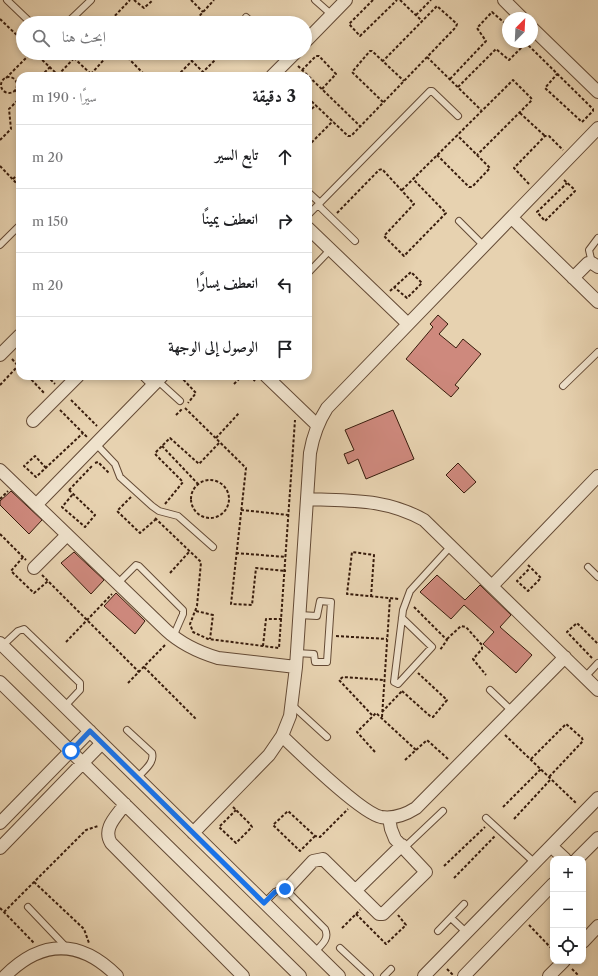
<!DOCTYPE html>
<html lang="ar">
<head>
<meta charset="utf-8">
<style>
	:root { --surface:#fff; --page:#f2f2f2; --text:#202124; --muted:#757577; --line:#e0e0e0 }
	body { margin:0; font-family:"Libre Caslon Text",Amiri,serif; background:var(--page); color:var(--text); direction:rtl }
	.controls { position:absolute; right:12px; bottom:12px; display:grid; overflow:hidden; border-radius:8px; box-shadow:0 2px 6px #0003 }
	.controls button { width:36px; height:36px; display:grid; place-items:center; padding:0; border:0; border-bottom:1px solid var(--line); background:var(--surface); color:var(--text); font:20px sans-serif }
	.compass { position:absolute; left:502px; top:12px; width:36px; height:36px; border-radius:50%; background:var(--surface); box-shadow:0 2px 6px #0003; rotate:24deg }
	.stop { position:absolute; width:12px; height:12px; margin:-9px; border:3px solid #1a73e8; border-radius:50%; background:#fff }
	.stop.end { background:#1a73e8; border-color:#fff; box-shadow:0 1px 4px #0008 }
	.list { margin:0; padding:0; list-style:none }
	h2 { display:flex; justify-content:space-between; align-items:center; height:52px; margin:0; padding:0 16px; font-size:17px }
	h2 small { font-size:13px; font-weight:400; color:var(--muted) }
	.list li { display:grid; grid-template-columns:26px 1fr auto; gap:12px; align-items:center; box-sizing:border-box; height:64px; padding:0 16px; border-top:1px solid var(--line) }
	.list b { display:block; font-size:15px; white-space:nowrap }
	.list em { font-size:13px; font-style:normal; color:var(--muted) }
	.icon { flex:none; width:22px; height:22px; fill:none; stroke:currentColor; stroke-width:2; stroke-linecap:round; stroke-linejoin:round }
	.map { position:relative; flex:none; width:598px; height:976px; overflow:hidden; direction:ltr }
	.search { position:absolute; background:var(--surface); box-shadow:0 2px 6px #0003; left:16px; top:16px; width:296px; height:44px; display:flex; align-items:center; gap:10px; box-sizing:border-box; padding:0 14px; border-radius:22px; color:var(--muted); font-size:15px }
	.panel { position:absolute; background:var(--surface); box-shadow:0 2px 6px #0003; left:16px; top:72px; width:296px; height:308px; border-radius:12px; direction:rtl }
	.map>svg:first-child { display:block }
</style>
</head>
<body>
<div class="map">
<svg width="598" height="976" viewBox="0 0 598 976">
	<rect width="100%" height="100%" fill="#e7d2b0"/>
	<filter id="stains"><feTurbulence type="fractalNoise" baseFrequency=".005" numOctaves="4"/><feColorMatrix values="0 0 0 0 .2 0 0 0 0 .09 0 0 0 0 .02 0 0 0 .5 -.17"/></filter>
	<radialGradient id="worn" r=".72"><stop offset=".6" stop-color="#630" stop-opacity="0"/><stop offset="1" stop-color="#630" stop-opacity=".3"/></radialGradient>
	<path fill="#ce897d" stroke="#381c0c" d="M438 315 448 324 439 334 456 348 463 339 481 354 455 385 459 388 451 397 406 359 433 327 430 324Z
		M393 410 414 459 366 479 358 459 348 464 344 454 354 450 345 430Z
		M458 463 476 482 464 493 446 475Z
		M11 491 42 520 29 534 0 505V501Z
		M74 552 104 580 91 594 61 563Z
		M437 575 465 600 480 585 511 615 500 627 532 655 516 673 483 644 494 632 464 605 451 619 420 592Z
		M116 593 145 621 135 634 104 606Z"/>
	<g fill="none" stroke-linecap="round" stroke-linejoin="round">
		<defs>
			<path id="service" d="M7 0 31 23
				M315 0 332 15
				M246 17 253 23
				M67 23 91 0
				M308 192 320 203
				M318 205 355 241
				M308 215 430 91H432L458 116
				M459 221 484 246
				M0 245 20 225
				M592 263 589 250 598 238
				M308 273 330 250
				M142 376 152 386
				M158 381 180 401
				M563 386 598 352
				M96 444 115 464 120 477 152 506 159 511 178 516 213 547
				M588 567 598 577
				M118 583 136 565 139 566 183 610V614L173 637
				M402 618 432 647 398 684 394 682 403 610 410 591 451 546
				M2 646 18 631 24 629 80 683V690L65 706
				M296 653 314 654 315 662H327L331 602 320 601 317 616 299 615
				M585 677 598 663
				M490 690 512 711
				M292 705 327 737
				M127 730 152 753C155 763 143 771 137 778
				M486 818 535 863
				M404 848 443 811
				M264 903 275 892 282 889H285L325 929C330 939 321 945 315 952
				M28 907 67 948
				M451 918 467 933
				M438 931 464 904
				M340 948 370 976
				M384 976 391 969"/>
			<path id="minor" d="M504 0 522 18
				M532 28 598 92
				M305 42 346 0
				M272 76 295 53
				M512 218 598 302
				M308 228 408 324
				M573 278 588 263H592L598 267
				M0 355 20 335
				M266 376 317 425
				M33 421 78 376
				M0 470 166 630C181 644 198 652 218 658L296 667
				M307 499C350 501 385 498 424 520L598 690
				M36 505 162 376
				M34 568 67 535
				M492 586 598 476
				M0 643 339 976
				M0 682 300 976
				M282 736C300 753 361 813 381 817 394 819 405 815 416 808L565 657
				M125 804C117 816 102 828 111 843L243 976
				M0 823 90 731
				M193 833 269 755 282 736 290 716 296 667 310 453C313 436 318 422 327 408L598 128
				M551 846 565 859
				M0 848 102 743
				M577 859 598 838
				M286 890 313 861 323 859 379 914H383L426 872 395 839 391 829 389 818
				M356 890 402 845
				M583 942 598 926
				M5 976C42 939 80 939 117 976
				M424 976 598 798
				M464 976 553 884
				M549 976 564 961"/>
		</defs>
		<use href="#service" stroke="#644a35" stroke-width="8"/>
		<use href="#minor" stroke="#644a35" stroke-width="14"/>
		<path stroke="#381c0c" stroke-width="2" stroke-dasharray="3 2" stroke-linecap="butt" d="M134 0 144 8 153 0
			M191 0 203 12
			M373 0 349 24 360 36 397 0
			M400 0 422 21
			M416 15 431 0
			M0 19 23 41
			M108 23 130 0
			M183 23 187 20 192 23
			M193 23 214 0
			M525 42 593 109V111L582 122 545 88 557 74
			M35 53 59 76
			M130 53 128 58 146 76
			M184 53 203 72 222 53
			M427 57 481 110
			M74 58 93 76
			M298 66 360 126
			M302 70 316 56H319L336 74 322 89
			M91 74 110 53
			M58 75 79 53
			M41 76 50 67
			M177 76 192 61
			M1 85a8 8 0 1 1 16 0a8 8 0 1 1-16 0Z
			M6 78 31 53
			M450 79 486 41 477 28 492 12 508 26
			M458 87 496 49 509 60 526 43
			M15 90 20 95
			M308 98 348 136H351L456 27 457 24 437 6 383 61
			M383 102 352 72 370 51H372L404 81
			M308 112 316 105
			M520 113 545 136
			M0 140 11 129 9 109 20 98
			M308 146 333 121
			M437 155 469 187H472L490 168 457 135
			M0 166 20 187
			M13 179 20 172
			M564 180 575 190V191L545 221 537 212 567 183
			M529 184 514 168 545 136H549L563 150
			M402 190 513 80 531 98 532 100 477 155
			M337 213 379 170 382 169 414 204 384 236 404 256 446 213 413 179
			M390 291 411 272 422 283 407 298 394 287
			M12 359 20 368
			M28 376 45 394
			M47 376 55 384
			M180 376 196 393 188 403
			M250 376 255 381
			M234 384 242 376
			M0 385 18 366
			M71 400 97 426
			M185 408 246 468 231 604 252 605 256 568 286 571
			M60 410 87 437
			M176 415 182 409
			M216 438 239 413
			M162 446 198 484
			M95 463 98 462 109 473
			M46 468 35 456 24 466 36 477 83 433
			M191 499a19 19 0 1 1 38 0a19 19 0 1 1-38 0Z
			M69 490 92 466
			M69 490 94 514 95 515 85 527 62 507 73 494
			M131 497 117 511 140 533 156 519
			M0 499 8 491
			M165 504 183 482 156 455 155 453 170 438 199 464 220 442
			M241 510 289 515
			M155 518 201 562 197 606 190 624 193 632 208 639 279 648 295 420
			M0 534 26 560
			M236 553 286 557
			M23 557 11 571 34 593 48 581
			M528 565 541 578 528 591 517 581 530 568
			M170 573 189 552
			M42 575 139 672
			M371 597 374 555 352 552 347 594H349L399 599
			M414 607 447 640 440 650
			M196 611 213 615 210 639
			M336 636 387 639
			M447 639 461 626 466 627 482 645V649L473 659 486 675
			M66 642 112 594
			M263 646 266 619H282
			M592 658 567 632 577 623 598 644
			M144 667 197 720
			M128 683 166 644
			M402 691 431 717H433L447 700 418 673
			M382 712 402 691
			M372 715 339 680 343 677 384 680
			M382 717 390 598
			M505 735 577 804
			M375 752 357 732 376 713 416 750
			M531 759 566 724 582 738 583 741 549 777
			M405 760 427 740 448 759
			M233 807 250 824 252 827 236 843 219 827 236 810
			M503 807 541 769
			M514 819 551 779
			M315 836 300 851 273 825 288 811 315 836 320 837 348 809
			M444 866 485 827
			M454 878 495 836
			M34 882 84 929 89 943
			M0 908 34 943
			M4 912 86 830 98 826
			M356 914 386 944 406 925 398 915
			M529 925 553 950
			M342 928 360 910
			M447 969 454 976
			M572 969 579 976"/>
		<use href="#service" stroke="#efe2cc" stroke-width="6"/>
		<use href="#minor" stroke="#efe2cc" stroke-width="12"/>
	</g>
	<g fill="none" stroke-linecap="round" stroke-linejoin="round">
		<path stroke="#1a73e8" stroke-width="5" d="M71 751 90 731 264 903 275 892 285 889"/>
	</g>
	<rect width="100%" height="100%" filter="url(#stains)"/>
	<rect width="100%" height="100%" fill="url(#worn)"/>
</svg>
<div class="controls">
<button>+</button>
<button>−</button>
<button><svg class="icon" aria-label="locate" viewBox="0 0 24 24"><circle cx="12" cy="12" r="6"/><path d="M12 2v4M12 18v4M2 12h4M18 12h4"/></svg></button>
</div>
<svg class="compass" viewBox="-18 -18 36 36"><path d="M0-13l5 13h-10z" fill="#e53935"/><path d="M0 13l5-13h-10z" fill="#757577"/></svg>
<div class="stop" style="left:71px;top:751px"></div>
<div class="stop end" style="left:285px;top:889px"></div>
<div class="search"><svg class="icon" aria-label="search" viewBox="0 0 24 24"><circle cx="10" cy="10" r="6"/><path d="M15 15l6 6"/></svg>ابحث هنا</div>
<section class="panel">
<h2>3 دقيقة<small>سيرًا · 190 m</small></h2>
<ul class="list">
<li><svg class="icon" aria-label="ahead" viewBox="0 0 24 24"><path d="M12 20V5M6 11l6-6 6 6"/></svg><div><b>تابع السير</b></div><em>20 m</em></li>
<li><svg class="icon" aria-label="right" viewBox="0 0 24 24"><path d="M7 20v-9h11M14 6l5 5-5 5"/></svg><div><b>انعطف يمينًا</b></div><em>150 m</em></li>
<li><svg class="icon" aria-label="left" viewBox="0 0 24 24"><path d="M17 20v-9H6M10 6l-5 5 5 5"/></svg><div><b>انعطف يسارًا</b></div><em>20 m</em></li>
<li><svg class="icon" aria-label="arrive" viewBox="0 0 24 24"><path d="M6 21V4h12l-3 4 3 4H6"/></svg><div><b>الوصول إلى الوجهة</b></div></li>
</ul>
</section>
</div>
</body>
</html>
